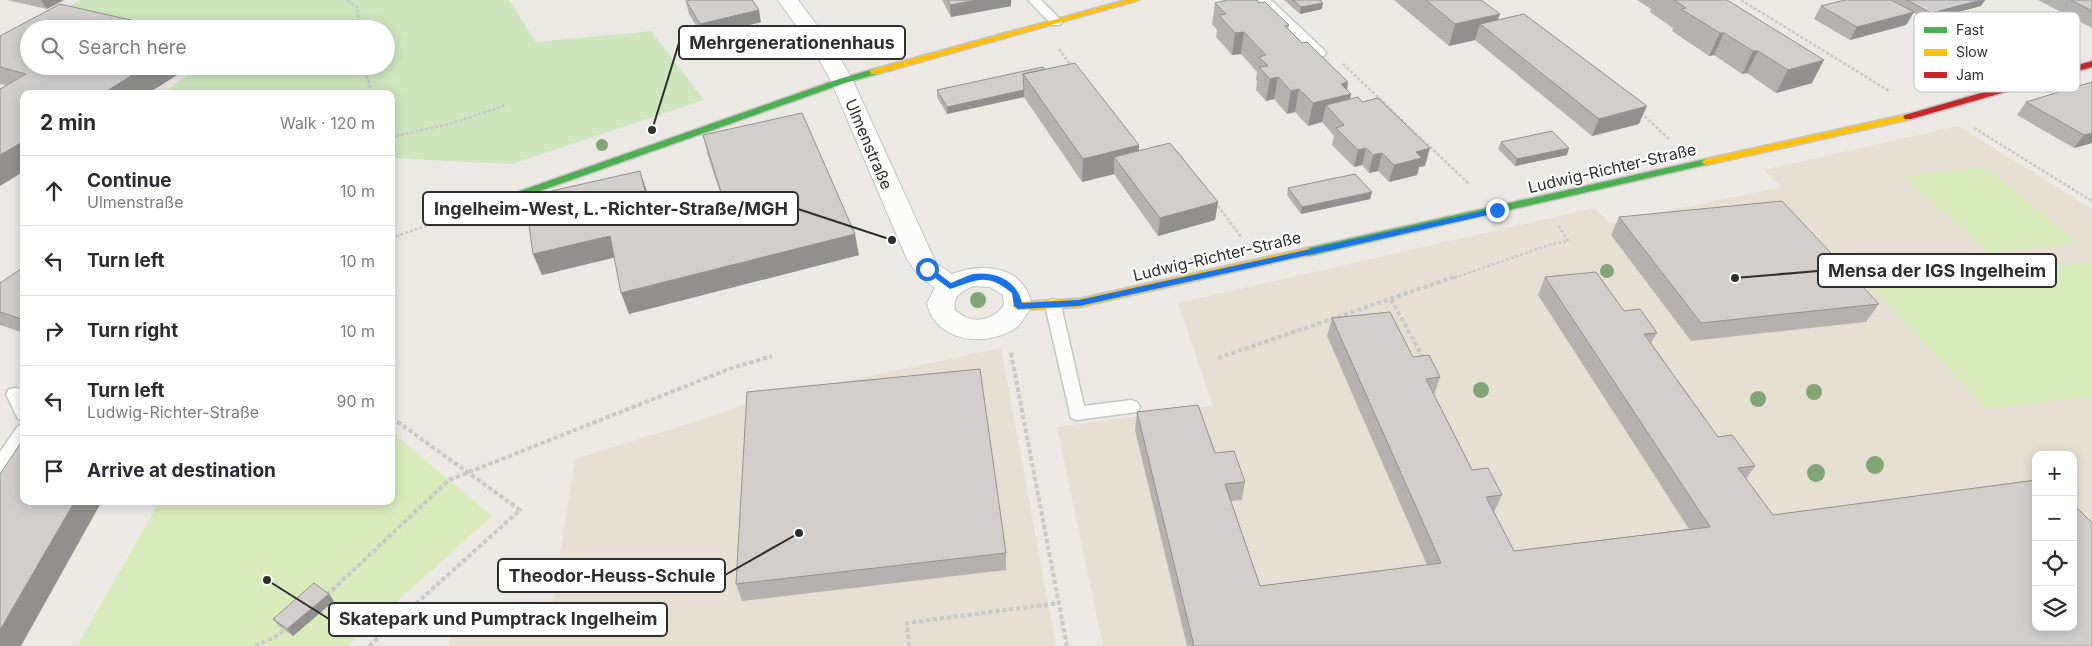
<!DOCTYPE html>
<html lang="en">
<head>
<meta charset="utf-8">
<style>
	:root { --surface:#fff; --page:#f7f7f7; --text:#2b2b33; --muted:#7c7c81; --line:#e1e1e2 }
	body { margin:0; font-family:Inter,sans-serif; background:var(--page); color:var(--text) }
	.controls { position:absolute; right:15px; bottom:15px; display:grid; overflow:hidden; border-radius:10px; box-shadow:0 2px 12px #0003 }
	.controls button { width:45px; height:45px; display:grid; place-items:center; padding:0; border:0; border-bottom:1px solid var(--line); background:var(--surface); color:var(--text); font:25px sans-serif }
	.stop { position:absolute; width:15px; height:15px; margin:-11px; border:4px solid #1a73e8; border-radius:50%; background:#fff }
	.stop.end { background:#1a73e8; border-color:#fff; box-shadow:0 1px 5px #0008 }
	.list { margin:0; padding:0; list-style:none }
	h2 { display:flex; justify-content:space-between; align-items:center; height:65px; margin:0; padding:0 20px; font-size:21px }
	h2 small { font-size:16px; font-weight:400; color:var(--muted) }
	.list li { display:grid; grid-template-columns:32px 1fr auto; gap:15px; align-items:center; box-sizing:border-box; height:70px; padding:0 20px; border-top:1px solid var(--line) }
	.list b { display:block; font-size:19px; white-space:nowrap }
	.list p { margin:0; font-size:16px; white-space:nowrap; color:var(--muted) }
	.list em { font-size:16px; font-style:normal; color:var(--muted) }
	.icon { flex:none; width:28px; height:28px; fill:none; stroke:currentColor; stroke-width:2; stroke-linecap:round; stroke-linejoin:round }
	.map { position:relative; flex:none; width:2092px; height:646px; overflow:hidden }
	.search { position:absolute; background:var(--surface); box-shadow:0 2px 12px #0003; left:20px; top:20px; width:375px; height:55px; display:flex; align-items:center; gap:12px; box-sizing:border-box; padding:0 18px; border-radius:28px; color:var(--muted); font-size:19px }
	.panel { position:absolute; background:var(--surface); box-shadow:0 2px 12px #0003; left:20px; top:90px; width:375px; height:415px; border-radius:10px }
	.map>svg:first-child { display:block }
</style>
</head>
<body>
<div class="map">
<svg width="2092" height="646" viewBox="0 0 2092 646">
	<rect width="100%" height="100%" fill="#ece8e4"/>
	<path fill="#e6e0d3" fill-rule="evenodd" d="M1958 126 2092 209V646H1103L1057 427 1213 406 1178 303 1594 208 1610 223 1781 187 1764 170ZM2036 455H2073V627H2036Z
		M1001 348 1056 646H448L459 610 552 606 575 459 716 415 752 401Z"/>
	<path fill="#cee6be" d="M80 0H509L536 42 651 31 704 100 512 164 391 158V94H161L201 66H386V29H160L67 7Z"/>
	<path fill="#d9eabb" d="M1985 167 2077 243 1990 253 1903 176Z
		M2092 262V396L1987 409 1870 286Z
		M391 432 492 516 347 646H77L160 501H391Z"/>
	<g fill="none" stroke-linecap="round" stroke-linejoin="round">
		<defs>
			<path id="lane" d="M1028 0H1041L1060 19 1062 22 1060 25H1052Z
				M1258 0H1271L1324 50 1326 53 1324 56H1316Z
				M1053 299 1059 301 1061 305 1084 406 1131 400 1137 402 1140 407 1137 412 1077 420 1071 418 1045 305 1047 301Z
				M15 388 21 389 24 394V421L18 419 6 394 9 389Z
				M24 424V446L6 472 0 474V452L18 426Z"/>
			<path id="street" d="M778 0H798L836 51 853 81 936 263 952 274C984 262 1025 266 1032 306 1027 313 1022 323 1016 328 986 348 935 342 927 303L935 288 918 275 907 259 831 81 815 52ZM973 286 990 287 1003 295 1004 305C992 322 971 325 955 310 952 296 962 291 973 286Z"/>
			<path id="fast" d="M874 69 877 70V74L845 83 514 200H506L505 198 506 196 839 79Z
				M1706 159 1709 160 1711 162 1709 164 1308 256 1303 252 1308 248Z"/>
			<path id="slow" d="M1126 0H1139L877 74H871L870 72 871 70Z
				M1908 114 1911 115V119L1706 165 1701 162 1706 159Z
				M1308 248 1312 250 1313 252 1312 254 1079 307 1018 310 1012 306 1018 302 1079 299Z"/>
			<path id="jam" d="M2092 61V67L1911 119H1905L1903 117 1905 115Z"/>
		</defs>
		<use href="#lane" stroke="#c5c4c5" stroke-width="3"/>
		<use href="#street" stroke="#c5c4c5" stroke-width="2"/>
		<use href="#fast" stroke="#c5c4c5" stroke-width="3"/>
		<use href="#slow" stroke="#c5c4c5" stroke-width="3"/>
		<use href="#jam" stroke="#c5c4c5" stroke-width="3"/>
		<path stroke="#c9c9c8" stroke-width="2.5" stroke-dasharray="3 2" stroke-linecap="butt" d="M347 0 357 7 360 29
			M1741 0 1889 91
			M1059 49 1071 66
			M1343 64 1469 184
			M364 66 372 94
			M1641 113 1669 139
			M1974 128 2092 201
			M391 137 449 124 506 105
			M1177 155 1179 154 1190 169
			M1215 202 1241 237
			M391 238 481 207
			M1454 278 1549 245 1568 241 1559 226"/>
		<path stroke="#c9c9c8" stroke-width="4" stroke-dasharray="4.5 2.5" stroke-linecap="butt" d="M1391 299 1423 358
			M1011 353 1067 646
			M1218 358 1457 276
			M327 595 449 480 729 369 772 356
			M255 646 275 637 287 627
			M369 646 520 510 391 417
			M909 646 907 623 1059 603"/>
		<use href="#lane" fill="#fcfcfb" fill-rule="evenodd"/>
		<use href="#street" fill="#fcfcfb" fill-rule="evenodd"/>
		<use href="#fast" fill="#4caf50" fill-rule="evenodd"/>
		<use href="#slow" fill="#ffc107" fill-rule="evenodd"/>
		<use href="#jam" fill="#c62828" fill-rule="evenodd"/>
	</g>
	<g fill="#82a575">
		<circle cx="602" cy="145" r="6"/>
		<circle cx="1607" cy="271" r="7"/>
		<circle cx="978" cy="300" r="8"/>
		<circle cx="1481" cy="390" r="8"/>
		<circle cx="1814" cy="392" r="8"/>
		<circle cx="1758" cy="399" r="8"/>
		<circle cx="1875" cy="465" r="9"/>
		<circle cx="1816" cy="473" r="9"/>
	</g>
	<path fill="#b4b1af" d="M7 0H64L47 9Z
		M942 0H1011V6L951 17Z
		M1284 0H1320L1322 9 1300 14Z
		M1394 0H1481L1498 20 1639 124 1592 136 1475 40 1449 46Z
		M1637 0H1727L1812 83 1776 93 1747 73 1742 74 1714 55 1709 56 1672 31 1673 28 1650 12 1651 9Z
		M1891 0H1985L1981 6 1927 20Z
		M2038 0H2092V28Z
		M686 1 761 22 703 37 689 14Z
		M1215 3H1259L1289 25 1288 29 1302 43 1348 82 1347 90 1351 94 1350 99 1425 166 1419 167 1417 175 1389 182 1378 171 1369 173 1362 165 1354 167 1332 145 1334 136 1322 122 1308 126 1295 112 1287 114 1274 99 1266 101 1256 90 1257 81 1256 80 1257 72 1241 54 1232 55 1216 37 1217 30 1212 24Z
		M1821 6 1914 12 1906 25 1850 40 1814 19Z
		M2022 35 2080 41 2075 48 2045 56 2018 42Z
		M0 36 29 66H191L147 94H24V171L0 186V89L7 85 0 84Z
		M1978 47 2036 53 2032 60 2000 69 1974 54Z
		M1045 69 1139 151 1218 202 1215 220 1158 236 1114 174 1082 182 1024 97 947 114 937 97V90Z
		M2092 82V143L2074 148 2017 115 2026 102Z
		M703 135 859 255 629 314 614 257 542 275 533 254 647 191 653 218 723 201 708 156Z
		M1501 142 1567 155 1515 166 1498 149Z
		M1288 188 1372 192 1370 199 1301 214 1287 195Z
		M1619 217 1879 304 1866 322 1691 341 1611 235Z
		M24 267V333L0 325V283Z
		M1545 277 1624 311 1657 333 1651 343 1718 437 1755 466 1746 479 1773 515 2092 646H1187L1135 430 1137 412 1215 453 1245 482 1242 500 1231 501 1260 586 1427 565 1327 336 1332 318 1413 357 1440 377 1434 395 1472 470 1502 495 1494 512 1514 551 1689 529 1538 295Z
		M1006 553V570L742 601 736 584Z
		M329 594 334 601 293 636 279 626 273 619Z"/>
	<path fill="#92908e" d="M41 0H64L47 9Z
		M977 0H1011V6L951 17 950 5Z
		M1981 0H1985L1981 6 1927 20 1931 13Z
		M1323 3 1322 9 1300 14 1301 7Z
		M759 10 761 22 703 37 700 24Z
		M1914 12 1906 25 1850 40 1857 27Z
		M1500 14 1493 34 1480 24 1475 40 1449 46 1455 24Z
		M1244 32 1241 54 1232 55 1235 33Z
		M1720 33H1724L1714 55 1709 56Z
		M2080 41 2075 48 2045 56 2050 49Z
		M1753 51H1758L1747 73 1742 74Z
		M2036 53 2032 60 2000 69 2005 62Z
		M1824 60 1812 83 1776 93 1788 70Z
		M147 66H191L147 94H102Z
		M1278 77 1274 99 1266 101 1270 79Z
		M1348 82 1346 95 1351 94 1346 117 1326 105 1322 122 1308 126 1313 103 1341 84Z
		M1299 89 1295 112 1287 114 1291 91Z
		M1024 90V97L947 114V107Z
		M1647 106 1639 124 1592 136 1599 119Z
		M2092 133V143L2074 148 2084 135Z
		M24 141V171L0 186V155Z
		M1139 145 1138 168 1114 157V174L1082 182 1083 159Z
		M1366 148 1362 165 1354 167 1358 150Z
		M1430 148 1425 166 1419 167 1417 175 1389 182 1394 165 1416 152Z
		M1569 148 1567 155 1515 166 1517 159Z
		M1382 153 1378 171 1369 173 1373 155Z
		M640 171 647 191 659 239 652 218Z
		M1372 192 1370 199 1301 214 1302 207Z
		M1218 202 1215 220 1158 236 1160 218Z
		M855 234 859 255 629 314 621 293Z
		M610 236 617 257 542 275 533 254Z
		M75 501H102L21 646H0V630Z
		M329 594 334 601 293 636 287 629Z"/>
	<path fill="#d1cecb" stroke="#92908e" d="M691 0H752L759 10 700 24 686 1Z
		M948 0H977L950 5Z
		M1227 0H1256L1259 3 1265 2 1289 25 1285 26 1302 43 1307 42 1348 82 1341 84 1351 94 1313 103 1299 89 1291 91 1278 77 1270 79 1259 67 1268 66 1259 57 1266 55 1244 32 1235 33 1219 15 1226 14 1215 3Z
		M1293 0H1320L1323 3 1301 7Z
		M1426 0H1481L1500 14 1455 24Z
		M1674 0H1727L1824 60 1788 70 1758 51H1753L1724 33H1720L1681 9 1686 8Z
		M1845 0H1891L1914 12 1857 27 1821 6Z
		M1907 0H1981L1931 13Z
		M2071 0H2092V11Z
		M60 4 170 29H29V66H147L102 94H24V141L0 155V89L26 74 0 67V36Z
		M1524 14 1647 106 1599 119 1480 24Z
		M2052 27 2080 41 2050 49 2022 35Z
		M1075 63 1139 145 1083 159 1023 74Z
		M1043 67 1045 69 1023 74 1024 90 947 107 937 90Z
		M2092 82V133L2084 135 2026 102Z
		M1358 97 1362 102 1378 98 1430 148 1416 152 1422 158 1394 165 1382 153 1373 155 1366 148 1358 150 1336 128 1344 125 1326 105Z
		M802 113 855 234 621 293 610 236 533 254 525 197 640 171 652 218 724 201 703 135Z
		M1552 131 1569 148 1517 159 1501 142Z
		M1170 143 1218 202 1160 218 1114 157Z
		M1355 174 1372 192 1302 207 1288 188Z
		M1782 201 1879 304 1701 323 1619 217Z
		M24 267V320L0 312V283Z
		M1596 272 1624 311 1640 309 1657 333 1644 334 1718 437 1732 435 1755 466 1738 468 1773 515 2036 480V627H2073V504L2092 523V646H1194L1137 412 1198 405 1215 453 1234 451 1245 482 1225 484 1260 586 1441 563 1332 318 1390 312 1413 357 1429 355 1440 377 1426 379 1472 470 1488 468 1502 495 1486 497 1514 551 1710 527 1545 277Z
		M980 369 1006 553 736 584 747 392Z
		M24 438V501H75L0 630V474Z
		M314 583 329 594 287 629 273 619Z"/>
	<path fill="#1a73e8" d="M1497 208 1500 209V212L1079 306 1018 309 1014 306 1012 293C986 272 978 280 950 289L923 269 930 267 951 283C958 280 966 276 973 274 995 271 1017 280 1022 303L1079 300Z"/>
	<g text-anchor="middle" stroke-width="4" stroke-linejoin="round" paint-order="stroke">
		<g font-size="16" fill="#2e2e2e" stroke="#fff">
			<text transform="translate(869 144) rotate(67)" y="6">Ulmenstraße</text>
			<text transform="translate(1612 168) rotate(-13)" y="6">Ludwig-Richter-Straße</text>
			<text transform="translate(1217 256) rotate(-13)" y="6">Ludwig-Richter-Straße</text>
		</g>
	</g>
	<rect x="1914" y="12" width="166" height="80" rx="8" fill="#fff" stroke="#c0c0c0" stroke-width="1"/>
	<rect x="1924" y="27" width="23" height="6" fill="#4caf50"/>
	<rect x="1924" y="49" width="23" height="7" fill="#ffc107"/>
	<rect x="1924" y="72" width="23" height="6" fill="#c62828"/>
	<g font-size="14" fill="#2e2e2e">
		<text x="1956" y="35">Fast</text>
		<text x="1956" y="57">Slow</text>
		<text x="1956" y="80">Jam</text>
	</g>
	<path fill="none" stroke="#2e2e2e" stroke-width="2" d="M652 130L679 43M892 240L798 209M1735 278L1818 271M799 533L725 575M267 580L329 619"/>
	<g fill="#2e2e2e" stroke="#fff" stroke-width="2">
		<circle cx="652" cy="130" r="5"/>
		<circle cx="892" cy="240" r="5"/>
		<circle cx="1735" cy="278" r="5"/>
		<circle cx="799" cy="533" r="5"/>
		<circle cx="267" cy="580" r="5"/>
	</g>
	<g fill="#fff" stroke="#2e2e2e" stroke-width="2">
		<rect x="679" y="26" width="226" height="33" rx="5"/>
		<rect x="423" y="192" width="375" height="33" rx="5"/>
		<rect x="1818" y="254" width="238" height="33" rx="5"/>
		<rect x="498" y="559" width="227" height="33" rx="5"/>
		<rect x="329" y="603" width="338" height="33" rx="5"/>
	</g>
	<g font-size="18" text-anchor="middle" font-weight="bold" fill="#2e2e2e">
		<text x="792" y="49">Mehrgenerationenhaus</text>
		<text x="611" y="215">Ingelheim-West, L.-Richter-Straße/MGH</text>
		<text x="1937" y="277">Mensa der IGS Ingelheim</text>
		<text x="612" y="582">Theodor-Heuss-Schule</text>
		<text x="498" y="625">Skatepark und Pumptrack Ingelheim</text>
	</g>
</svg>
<div class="controls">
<button>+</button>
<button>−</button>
<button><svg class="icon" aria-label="locate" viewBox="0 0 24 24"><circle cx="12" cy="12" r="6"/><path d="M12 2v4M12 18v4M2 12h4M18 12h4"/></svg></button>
<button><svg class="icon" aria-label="layers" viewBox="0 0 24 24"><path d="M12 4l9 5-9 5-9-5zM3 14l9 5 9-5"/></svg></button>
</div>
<div class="stop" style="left:927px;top:269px"></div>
<div class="stop end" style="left:1497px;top:210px"></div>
<div class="search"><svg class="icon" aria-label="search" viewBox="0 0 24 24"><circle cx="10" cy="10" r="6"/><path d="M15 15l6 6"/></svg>Search here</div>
<section class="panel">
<h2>2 min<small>Walk · 120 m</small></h2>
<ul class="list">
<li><svg class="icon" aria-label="ahead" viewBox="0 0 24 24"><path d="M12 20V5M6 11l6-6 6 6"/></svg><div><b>Continue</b><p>Ulmenstraße</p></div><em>10 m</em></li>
<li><svg class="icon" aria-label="left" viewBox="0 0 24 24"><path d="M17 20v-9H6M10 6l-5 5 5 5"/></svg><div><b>Turn left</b></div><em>10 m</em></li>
<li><svg class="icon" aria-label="right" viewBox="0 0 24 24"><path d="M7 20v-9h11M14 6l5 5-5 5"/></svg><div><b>Turn right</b></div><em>10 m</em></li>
<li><svg class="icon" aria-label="left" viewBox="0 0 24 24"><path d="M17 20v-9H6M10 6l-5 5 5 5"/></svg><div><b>Turn left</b><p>Ludwig-Richter-Straße</p></div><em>90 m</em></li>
<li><svg class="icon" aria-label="arrive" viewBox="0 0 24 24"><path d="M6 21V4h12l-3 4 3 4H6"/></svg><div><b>Arrive at destination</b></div></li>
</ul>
</section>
</div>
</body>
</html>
